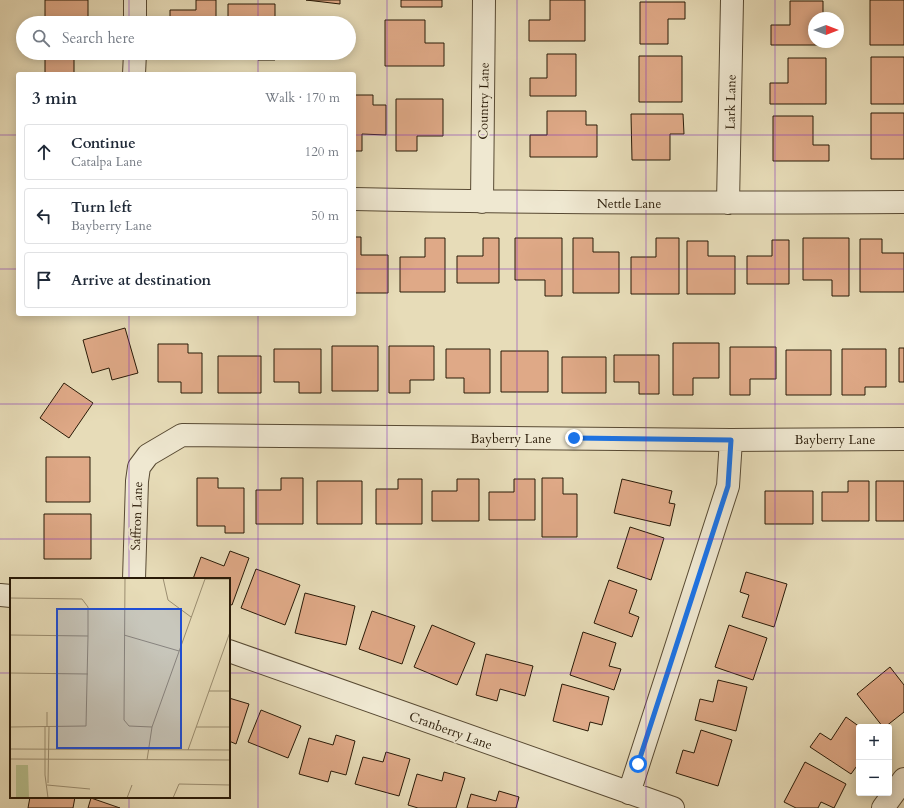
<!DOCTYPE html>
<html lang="en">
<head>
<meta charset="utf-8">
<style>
	:root { --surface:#fff; --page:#f2f2f3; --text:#1f2937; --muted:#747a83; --line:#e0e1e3 }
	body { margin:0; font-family:Cardo,serif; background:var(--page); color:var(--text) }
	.controls { position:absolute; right:12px; bottom:12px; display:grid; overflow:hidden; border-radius:4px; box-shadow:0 2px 10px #0003 }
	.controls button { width:36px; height:36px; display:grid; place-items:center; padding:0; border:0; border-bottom:1px solid var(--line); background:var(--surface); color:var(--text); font:20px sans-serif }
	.compass { position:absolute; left:808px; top:12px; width:36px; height:36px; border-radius:50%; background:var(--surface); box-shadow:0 2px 10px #0003; rotate:90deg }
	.stop { position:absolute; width:12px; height:12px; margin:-9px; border:3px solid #1a73e8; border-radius:50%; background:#fff }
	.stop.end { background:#1a73e8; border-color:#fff; box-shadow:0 1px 4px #0008 }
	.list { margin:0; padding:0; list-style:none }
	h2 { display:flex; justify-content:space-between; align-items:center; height:52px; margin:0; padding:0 16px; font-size:17px }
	h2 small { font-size:13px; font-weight:400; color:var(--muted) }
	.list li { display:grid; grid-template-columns:26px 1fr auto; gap:12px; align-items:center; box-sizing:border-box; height:56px; margin:0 8px 8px; padding:0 8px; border:1px solid var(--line); border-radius:4px }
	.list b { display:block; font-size:15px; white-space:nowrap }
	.list p { margin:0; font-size:13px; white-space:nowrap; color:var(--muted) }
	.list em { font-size:13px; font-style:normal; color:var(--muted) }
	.icon { flex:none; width:22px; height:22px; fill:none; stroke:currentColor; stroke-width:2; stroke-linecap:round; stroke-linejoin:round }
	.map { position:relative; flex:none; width:904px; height:808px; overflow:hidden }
	.search { position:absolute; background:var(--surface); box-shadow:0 2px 10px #0003; left:16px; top:16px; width:340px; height:44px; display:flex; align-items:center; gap:10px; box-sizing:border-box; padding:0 14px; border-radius:22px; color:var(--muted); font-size:15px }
	.panel { position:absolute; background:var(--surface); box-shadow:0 2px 10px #0003; left:16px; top:72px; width:340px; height:244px; border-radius:4px }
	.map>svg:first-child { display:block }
</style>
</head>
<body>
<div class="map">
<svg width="904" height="808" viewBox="0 0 904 808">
	<rect width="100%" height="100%" fill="#e7dcb8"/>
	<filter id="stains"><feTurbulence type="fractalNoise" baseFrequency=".005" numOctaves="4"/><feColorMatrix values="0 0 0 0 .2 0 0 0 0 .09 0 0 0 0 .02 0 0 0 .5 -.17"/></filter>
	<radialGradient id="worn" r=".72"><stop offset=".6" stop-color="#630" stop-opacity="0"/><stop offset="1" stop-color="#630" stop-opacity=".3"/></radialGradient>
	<path fill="#dfa987" stroke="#291a07" d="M45 0H88V21H45Z
		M196 0H216V23H170V10H196Z
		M306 0H340V4Z
		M401 0H442V7H401Z
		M550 0H585V41H529V20H550Z
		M870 0H904V45H870Z
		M790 1H823V18H814V42H823V45H771V25H790Z
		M640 2H685V19H668V44H640Z
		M228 4H275V23H228Z
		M385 20H425V43H444V66H385Z
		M45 53H74V74H45Z
		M258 53H275V60H258Z
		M547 54H576V96H530V78H547Z
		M639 56H682V102H639Z
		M871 57H904V104H871Z
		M788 58H826V104H770V83H788Z
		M355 95H373V105H386V135L362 134V151H354V104H355Z
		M396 99H443V136H417V151H396Z
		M547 111H586V125H597V157H530V135H547Z
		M871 113H904V159H871Z
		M631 114H683L684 134H670V160H632Z
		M773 116H813V145H829V161H773Z
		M354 237H361V255H388V293H354Z
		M425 238H445V292H400V257H425Z
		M483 238H499V283H457V256H483Z
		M515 238H562V296H545V280H515Z
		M573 238H593V252H619V293H573Z
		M656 238H679V294H631V257H656Z
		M803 238H849V296H832V280H803Z
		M860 239H882V253H904V292H860Z
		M772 240H789V284H747V256H772Z
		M687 241H708V256H735V294H687Z
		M125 328 138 373 112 380 109 368 92 373 83 340Z
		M673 343H719V378H693V395H673Z
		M158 344H188V353H202V393H181V382H158Z
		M332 346H378V391H332Z
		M389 346H434V380H410V393H389Z
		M730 347H776V379H750V395H730Z
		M899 348H904V382H899Z
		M274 349H321V393H299V382H274Z
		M446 349H490V393H464V378H446Z
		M842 349H886V387H865V395H842Z
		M786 350H831V395H786Z
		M501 351H548V392H501Z
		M614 355H659V394H639V382H614Z
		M218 356H261V393H218Z
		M562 357H606V393H562Z
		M64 383 93 403 69 438 40 418Z
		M46 457H90V502H46Z
		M197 478H218V488H244V533H225V526H197Z
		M281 478H303V524H256V490H281Z
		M542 478H563V494H577V537H542Z
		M398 479H422V524H376V489H398Z
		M457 479H479V521H432V491H457Z
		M514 479H535V520H489V492H514Z
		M622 479 672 491 669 503 675 504 670 526 614 513Z
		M317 481H362V524H317Z
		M848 481H869V521H822V492H848Z
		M876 481H904V521H876Z
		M765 491H813V524H765Z
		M44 514H91V559H44Z
		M630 527 664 538 651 580 617 568Z
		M230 551 249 558 232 605 229 604V579H193L201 557 224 566Z
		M256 569 300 585 285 625 241 608Z
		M746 572 787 584 774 627 742 617 749 595 740 592Z
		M609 580 637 590 629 613 639 617 632 637 594 623Z
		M305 593 355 606 346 645 295 633Z
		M372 611 415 626 402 664 359 649Z
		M432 625 475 643 457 685 414 667Z
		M729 625 767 638 753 680 715 667Z
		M583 632 616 643 609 666 621 669 614 690 570 675Z
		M486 654 533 666 525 696 500 689 497 701 476 695Z
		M890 667 904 685V712L885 727H883L857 694Z
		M718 680 747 687 736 731 695 720 700 699 713 702Z
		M562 684 609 697 602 725 590 722 588 731 553 721Z
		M229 698 249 704 236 744 229 741Z
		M261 710 301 726 288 758 248 742Z
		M846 717 860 727H859V763L851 774 810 747 820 733 831 740Z
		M701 730 732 740 718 786 676 773 683 750 694 753Z
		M336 735 355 741 346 775 331 771 328 782 299 774 309 738 333 745Z
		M386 752 410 759 399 796 355 784 363 757 383 762Z
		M805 762 846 784 834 808 821 802 818 808H796L784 802Z
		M444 772 465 778 456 808H418L408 805 417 774 442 781Z
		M499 791 519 797 516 808H467L471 794 496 801Z
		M30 797H75L73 808H28Z
		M91 798 120 808H88Z"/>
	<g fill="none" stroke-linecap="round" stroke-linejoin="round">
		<defs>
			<path id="minor" d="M135 23V0
				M134 74 135 53
				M354 199C537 203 721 203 904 202
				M482 202 484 0
				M728 203 732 0
				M134 579 137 481 139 467 148 455 182 435 731 440 904 439
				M0 595 11 596
				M229 651 673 808
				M629 793 728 486 731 440
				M883 808 904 779"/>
		</defs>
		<use href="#minor" stroke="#584a33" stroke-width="24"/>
		<use href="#minor" stroke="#efe8d1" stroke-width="22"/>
	</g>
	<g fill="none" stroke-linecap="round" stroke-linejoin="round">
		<path stroke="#1a73e8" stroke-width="5" d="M574 438 731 440 728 486 638 764"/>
	</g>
	<path fill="none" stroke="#7b2cbf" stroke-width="1" stroke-opacity="0.55" d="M129 0V23M258 0V23M387 0V808M517 0V808M646 0V808M775 0V808M129 53V74M258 53V74M0 135H18M354 135H904M0 269H18M354 269H904M129 314V579M258 314V808M0 404H904M0 539H904M0 673H11M229 673H904M129 797V808"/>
	<g text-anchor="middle" stroke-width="4" stroke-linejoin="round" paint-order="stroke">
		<g font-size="13" fill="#291a07" stroke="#efe8d1">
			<text transform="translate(483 101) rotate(-89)" y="5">Country Lane</text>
			<text transform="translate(730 102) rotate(-89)" y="5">Lark Lane</text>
			<text x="629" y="208">Nettle Lane</text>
			<text x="511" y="443">Bayberry Lane</text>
			<text x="835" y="444">Bayberry Lane</text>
			<text transform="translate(136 516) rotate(-88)" y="5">Saffron Lane</text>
			<text transform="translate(451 730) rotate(20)" y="5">Cranberry Lane</text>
		</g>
	</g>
	<g transform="translate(10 578)">
		<rect width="220" height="220" fill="#e7dcb8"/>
		<path d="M6 187H18L19 220H6Z" fill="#b7c08e"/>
		<path fill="none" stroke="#9b8e71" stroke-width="1" d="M115 0 114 142 119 148 142 149M153 0 158 22 181 39M0 20 72 21 78 29V58L76 148 0 149M0 57 78 58M114 57 169 73M0 95 78 96M199 113H220M35 149V197L38 220M37 149V134M186 149H220M0 171 220 172M178 172 220 54M0 181 220 182M137 182 142 149 195 1H220M38 205 39 149M37 207 80 211M117 220 122 207M163 220 169 206 220 207"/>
		<path fill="#1d4ed8" fill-opacity="0.15" stroke="#1d4ed8" stroke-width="2" d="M47 31H171V170H47Z"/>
		<rect width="220" height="220" fill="none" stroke="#291a07" stroke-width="2"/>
	</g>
	<rect width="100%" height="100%" filter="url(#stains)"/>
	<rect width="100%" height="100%" fill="url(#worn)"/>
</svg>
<div class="controls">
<button>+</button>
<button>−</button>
</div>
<svg class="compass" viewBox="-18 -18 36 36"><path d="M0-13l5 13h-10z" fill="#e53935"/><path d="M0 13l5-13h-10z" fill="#747a83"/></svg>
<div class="stop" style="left:638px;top:764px"></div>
<div class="stop end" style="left:574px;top:438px"></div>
<div class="search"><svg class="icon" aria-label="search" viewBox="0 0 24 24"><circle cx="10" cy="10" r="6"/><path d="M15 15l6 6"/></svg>Search here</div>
<section class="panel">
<h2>3 min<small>Walk · 170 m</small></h2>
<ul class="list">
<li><svg class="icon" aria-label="ahead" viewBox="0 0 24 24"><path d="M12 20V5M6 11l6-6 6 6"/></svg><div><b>Continue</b><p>Catalpa Lane</p></div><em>120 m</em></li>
<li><svg class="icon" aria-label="left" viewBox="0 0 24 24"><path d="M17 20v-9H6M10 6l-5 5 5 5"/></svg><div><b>Turn left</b><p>Bayberry Lane</p></div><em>50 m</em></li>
<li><svg class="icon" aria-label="arrive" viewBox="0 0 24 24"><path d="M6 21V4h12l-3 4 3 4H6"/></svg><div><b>Arrive at destination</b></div></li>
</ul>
</section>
</div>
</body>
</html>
